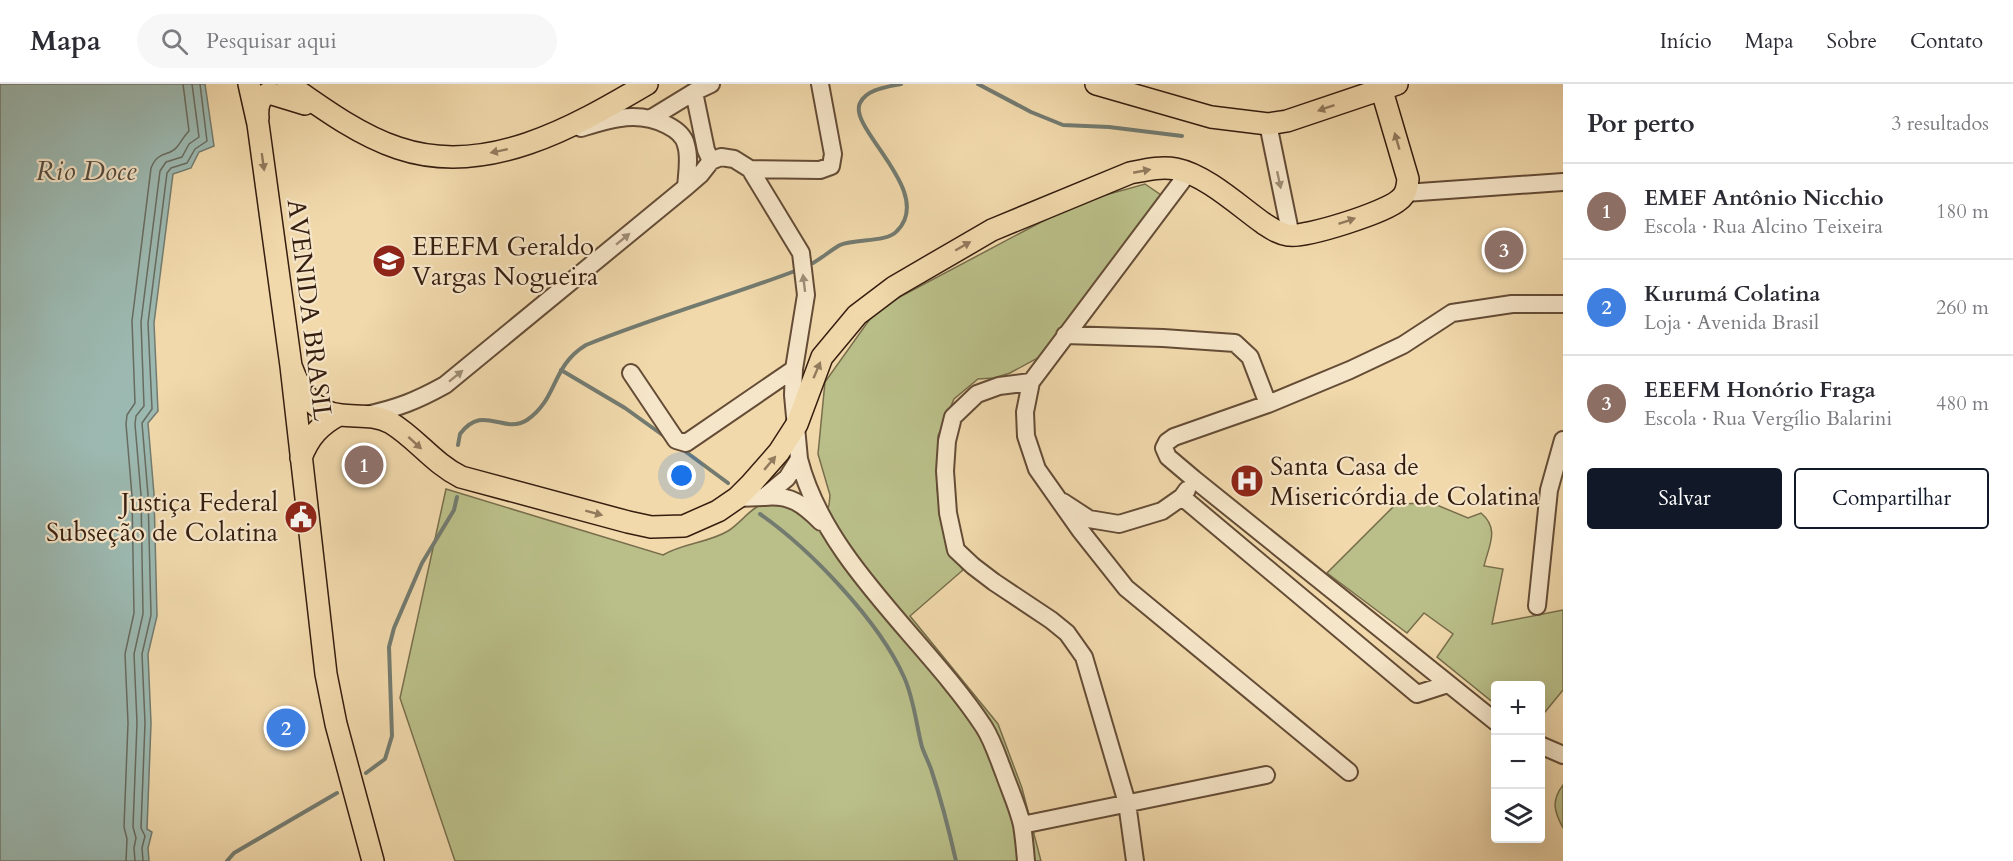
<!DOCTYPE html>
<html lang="pt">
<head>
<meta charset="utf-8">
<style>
	:root { --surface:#fff; --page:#f7f7f7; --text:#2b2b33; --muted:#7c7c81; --line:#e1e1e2; --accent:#111827 }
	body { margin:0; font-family:Cardo,serif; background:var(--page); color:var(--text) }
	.controls { position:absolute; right:18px; bottom:18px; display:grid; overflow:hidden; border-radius:6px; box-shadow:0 6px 24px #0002 }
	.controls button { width:54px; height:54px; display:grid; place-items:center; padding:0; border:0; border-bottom:2px solid var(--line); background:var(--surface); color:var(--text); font:30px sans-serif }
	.you { position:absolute; left:682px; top:392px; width:21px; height:21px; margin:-15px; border:4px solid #fff; border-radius:50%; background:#1a73e8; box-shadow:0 0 0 9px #1a73e833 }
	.badge { display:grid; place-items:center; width:39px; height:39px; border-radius:50%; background:var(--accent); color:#fff; font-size:20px; font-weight:700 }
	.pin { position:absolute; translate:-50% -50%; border:3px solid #fff; box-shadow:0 2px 6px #0006 }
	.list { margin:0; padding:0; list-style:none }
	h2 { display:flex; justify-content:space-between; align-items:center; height:78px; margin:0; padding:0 24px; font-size:26px }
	h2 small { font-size:20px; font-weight:400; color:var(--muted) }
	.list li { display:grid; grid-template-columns:39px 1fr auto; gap:18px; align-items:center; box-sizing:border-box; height:96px; padding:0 24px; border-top:2px solid var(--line) }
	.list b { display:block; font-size:22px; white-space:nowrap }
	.list p { margin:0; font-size:20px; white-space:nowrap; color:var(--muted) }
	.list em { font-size:20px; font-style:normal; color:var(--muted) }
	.actions { display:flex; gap:12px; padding:18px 24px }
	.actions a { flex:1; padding:14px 0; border:2px solid var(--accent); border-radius:6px; text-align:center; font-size:21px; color:var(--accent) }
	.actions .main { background:var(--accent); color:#fff }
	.icon { flex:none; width:33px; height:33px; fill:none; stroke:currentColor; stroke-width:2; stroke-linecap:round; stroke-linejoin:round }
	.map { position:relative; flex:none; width:1563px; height:777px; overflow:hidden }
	header { display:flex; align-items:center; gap:36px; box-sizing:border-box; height:84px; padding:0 30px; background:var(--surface); border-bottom:2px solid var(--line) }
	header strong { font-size:28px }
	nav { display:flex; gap:33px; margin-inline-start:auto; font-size:21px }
	.search { width:420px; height:54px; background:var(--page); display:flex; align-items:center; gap:15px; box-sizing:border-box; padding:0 21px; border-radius:33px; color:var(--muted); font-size:22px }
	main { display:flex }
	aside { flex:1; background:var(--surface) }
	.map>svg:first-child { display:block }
</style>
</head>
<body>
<header>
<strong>Mapa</strong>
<div class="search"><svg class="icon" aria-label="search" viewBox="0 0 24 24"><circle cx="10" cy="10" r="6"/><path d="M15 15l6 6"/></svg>Pesquisar aqui</div>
<nav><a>Início</a><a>Mapa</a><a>Sobre</a><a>Contato</a></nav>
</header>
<main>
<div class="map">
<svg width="1563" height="777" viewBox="0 0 1563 777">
	<rect width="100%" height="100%" fill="#f1d9ac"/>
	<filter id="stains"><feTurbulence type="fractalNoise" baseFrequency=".00333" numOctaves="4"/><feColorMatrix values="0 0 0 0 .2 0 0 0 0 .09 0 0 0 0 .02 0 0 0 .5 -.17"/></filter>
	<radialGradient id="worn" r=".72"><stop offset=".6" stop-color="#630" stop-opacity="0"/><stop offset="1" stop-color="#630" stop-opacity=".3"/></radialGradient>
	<path fill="#babf89" stroke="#786e4c" stroke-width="1.5" d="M1145 100 1161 111 1047 269 1010 289 994 294 978 295 954 315 938 352 937 405 944 447 951 469 963 486 910 532 998 640 1022 704 1041 777H455L400 614 446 405 663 471C683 459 708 459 728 447 741 439 751 423 765 419 775 417 812 427 825 430L829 421 830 411 818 370 825 298 877 225 1077 119Z
		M1432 419 1468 434 1481 429C1500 445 1489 461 1484 482L1503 485 1492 540 1563 526V606L1545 628H1541L1540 602H1496L1495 620 1437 573 1453 550 1424 529 1407 549 1327 489 1396 420Z
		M1563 701V744C1554 727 1551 717 1563 701Z"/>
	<path fill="#9cb9b1" stroke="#737b70" stroke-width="1.5" d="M0 0H205L214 62 199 68 191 84 173 90 154 239 158 327 148 339 154 410 157 532 148 570 151 639 147 745 152 748 148 764 149 777H0Z"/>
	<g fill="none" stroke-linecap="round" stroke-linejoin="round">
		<path stroke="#686b60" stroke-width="1.5" d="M126 777 127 755 124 743 128 639 125 570 134 529 132 412 126 340 127 331 135 319 132 237 151 84C158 66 169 73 177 63 181 58 184 52 189 47L183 0
			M135 777 134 764 136 754 133 743 137 639 134 570 143 530 141 411 135 340 136 332 144 322 141 238 160 87 166 78 182 73 189 60 199 53 192 0
			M143 777 142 764 145 752 141 744 145 639 142 570 151 531 148 411 142 339 152 325 148 239 167 89 171 84 187 79 195 65 207 57 200 0"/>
		<path stroke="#737b70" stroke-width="4" d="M978 0 1031 28 1063 41 1109 43 1182 52
			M813 179C822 174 831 166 840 161 856 154 886 159 897 147 936 108 847 44 860 19 867 5 887 3 901 0
			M561 286 625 324 664 352
			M458 361 460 350C483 319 503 351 527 336 558 315 551 282 586 261 655 233 726 213 795 187
			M682 365 728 399
			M760 430C810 465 879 537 904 593 914 615 916 640 922 663 925 671 928 677 931 685 941 715 949 746 956 777
			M366 689 385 675 392 652 389 563 394 544 422 479 454 426 457 413
			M227 777 234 769 337 709"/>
		<defs>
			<path id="minor" d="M694 8 706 66 711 77
				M653 33 694 8 711 0
				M1268 40 1291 152
				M581 44C611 35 637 26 667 41 675 45 684 51 686 61 690 73 687 90 686 103
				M1405 109 1563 98
				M1065 251 1163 254 1235 259 1250 273 1268 320
				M631 289 676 356 686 359 794 285
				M1031 298 1025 328 1026 352 1037 385 1080 446 1126 504 1349 688
				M366 331C398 324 416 317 445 301L686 103 700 91 711 77 721 73 734 75 750 85 820 86 831 82 833 70 820 0
				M799 375C825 478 927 556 984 643 993 657 998 674 1004 689 1010 706 1018 723 1022 741 1024 753 1025 765 1026 777
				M764 413C790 410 803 420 821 438
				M1182 413 1417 610 1448 600
				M737 414 764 413 787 394 799 375 793 311 794 285 806 211 801 169 750 85
				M1063 418 1089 435 1119 440 1162 427 1182 413 1187 406
				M1537 522 1549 406 1563 356
				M1496 638 1194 395 1168 373 1164 364 1167 358 1174 353 1268 320 1350 286 1403 261 1452 229 1512 220H1563
				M1540 661 1563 671
				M1022 741 1266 691
				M1135 777 1127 719 1084 573 1067 549 1051 536 994 498 973 482 956 466 948 429 945 387 947 357 953 333 977 310 999 302 1031 298 1188 89"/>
			<path id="major" d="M249 0 258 40 291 282 326 590 336 640 373 777
				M288 0C322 24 359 51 398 64 486 94 574 43 647 0
				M1096 0 1211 33 1268 40 1287 37 1397 0
				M258 34C257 24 258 13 269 9L305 20
				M291 282C300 306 312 328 341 331 358 333 374 330 391 339 416 354 433 379 461 393L628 438 651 443 684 442 718 427 737 414 751 400 779 368 797 340 822 273 857 231 894 203 992 146 1130 89C1145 86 1161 82 1176 85 1206 91 1239 122 1263 139 1271 144 1279 150 1288 151 1306 154 1386 128 1399 116 1406 111 1407 104 1408 95L1380 0
				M301 374C309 353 320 341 339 331"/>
		</defs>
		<use href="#minor" stroke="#644c36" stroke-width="20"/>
		<use href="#major" stroke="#351d0f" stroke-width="24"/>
		<use href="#minor" stroke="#f6e6c9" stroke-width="16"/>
		<use href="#major" stroke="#f1d9ac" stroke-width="21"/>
	</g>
	<defs><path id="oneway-solid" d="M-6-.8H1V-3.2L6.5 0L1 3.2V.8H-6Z" transform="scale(1.5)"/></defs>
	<g fill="#937b5e">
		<use href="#oneway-solid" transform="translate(1326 24) rotate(161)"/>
		<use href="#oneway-solid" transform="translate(1397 57) rotate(-106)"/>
		<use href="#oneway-solid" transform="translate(499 67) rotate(168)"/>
		<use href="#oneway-solid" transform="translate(263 78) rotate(82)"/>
		<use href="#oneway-solid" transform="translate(1142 87) rotate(-11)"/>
		<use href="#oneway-solid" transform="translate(1347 137) rotate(-19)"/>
		<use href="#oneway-solid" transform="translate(963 162) rotate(-30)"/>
		<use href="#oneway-solid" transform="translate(817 286) rotate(-67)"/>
		<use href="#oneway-solid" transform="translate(415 359) rotate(42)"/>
		<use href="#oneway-solid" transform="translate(770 379) rotate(-50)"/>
		<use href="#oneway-solid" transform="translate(594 429) rotate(15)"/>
	</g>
	<g fill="#9f8c75">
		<use href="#oneway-solid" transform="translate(1279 96) rotate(78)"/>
		<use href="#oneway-solid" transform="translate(623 155) rotate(-39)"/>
		<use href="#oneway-solid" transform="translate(804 199) rotate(-97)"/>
		<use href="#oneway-solid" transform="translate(456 292) rotate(-39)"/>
	</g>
	<defs>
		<symbol id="school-disc" viewBox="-11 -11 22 22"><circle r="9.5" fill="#8f2418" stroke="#f6e6c9"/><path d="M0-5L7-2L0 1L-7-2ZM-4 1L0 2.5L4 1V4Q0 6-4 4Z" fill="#fff"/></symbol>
		<symbol id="hospital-disc" viewBox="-11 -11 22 22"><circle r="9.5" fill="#8f2418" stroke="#f6e6c9"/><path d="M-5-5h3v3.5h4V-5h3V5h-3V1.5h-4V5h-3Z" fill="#fff"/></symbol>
		<symbol id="civic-disc" viewBox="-11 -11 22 22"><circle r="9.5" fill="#8f2418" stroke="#f6e6c9"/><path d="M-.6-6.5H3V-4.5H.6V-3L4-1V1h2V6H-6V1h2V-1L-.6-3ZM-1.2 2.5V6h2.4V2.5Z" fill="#fff"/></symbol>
	</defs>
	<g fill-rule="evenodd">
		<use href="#school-disc" x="370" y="158" width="38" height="38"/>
		<use href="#hospital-disc" x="1228" y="378" width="38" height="38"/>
		<use href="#civic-disc" x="282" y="414" width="38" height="38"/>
	</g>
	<g text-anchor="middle" stroke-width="4.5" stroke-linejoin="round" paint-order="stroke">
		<g font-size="26" fill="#351d0f" stroke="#f6e6c9" text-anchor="start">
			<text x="412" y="171">EEEFM Geraldo<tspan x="412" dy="30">Vargas Nogueira</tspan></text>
			<text x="1270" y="391">Santa Casa de<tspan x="1270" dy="30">Misericórdia de Colatina</tspan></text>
			<text x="278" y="427" text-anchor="end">Justiça Federal<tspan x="278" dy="30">Subseção de Colatina</tspan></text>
		</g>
		<g font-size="26" fill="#351d0f" stroke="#f6e6c9">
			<text transform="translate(310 226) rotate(83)" y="9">AVENIDA BRASIL</text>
		</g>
		<g font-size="27" font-style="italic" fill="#544c40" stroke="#f6e6c9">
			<text x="86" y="96">Rio Doce</text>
		</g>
	</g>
	<rect width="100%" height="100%" filter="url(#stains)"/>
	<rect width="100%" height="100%" fill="url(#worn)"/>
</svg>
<div class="controls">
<button>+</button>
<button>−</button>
<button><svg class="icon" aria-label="layers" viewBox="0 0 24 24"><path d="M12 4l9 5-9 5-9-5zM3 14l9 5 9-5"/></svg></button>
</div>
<div class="you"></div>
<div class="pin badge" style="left:364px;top:381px;background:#8d6e63">1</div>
<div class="pin badge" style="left:286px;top:644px;background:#3f7fe0">2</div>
<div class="pin badge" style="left:1504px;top:166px;background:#8d6e63">3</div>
</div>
<aside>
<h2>Por perto<small>3 resultados</small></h2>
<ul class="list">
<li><span class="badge" style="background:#8d6e63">1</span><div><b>EMEF Antônio Nicchio</b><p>Escola · Rua Alcino Teixeira</p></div><em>180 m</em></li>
<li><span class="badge" style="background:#3f7fe0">2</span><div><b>Kurumá Colatina</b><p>Loja · Avenida Brasil</p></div><em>260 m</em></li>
<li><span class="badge" style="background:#8d6e63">3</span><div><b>EEEFM Honório Fraga</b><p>Escola · Rua Vergílio Balarini</p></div><em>480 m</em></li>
</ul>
<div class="actions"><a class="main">Salvar</a><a>Compartilhar</a></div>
</aside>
</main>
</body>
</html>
